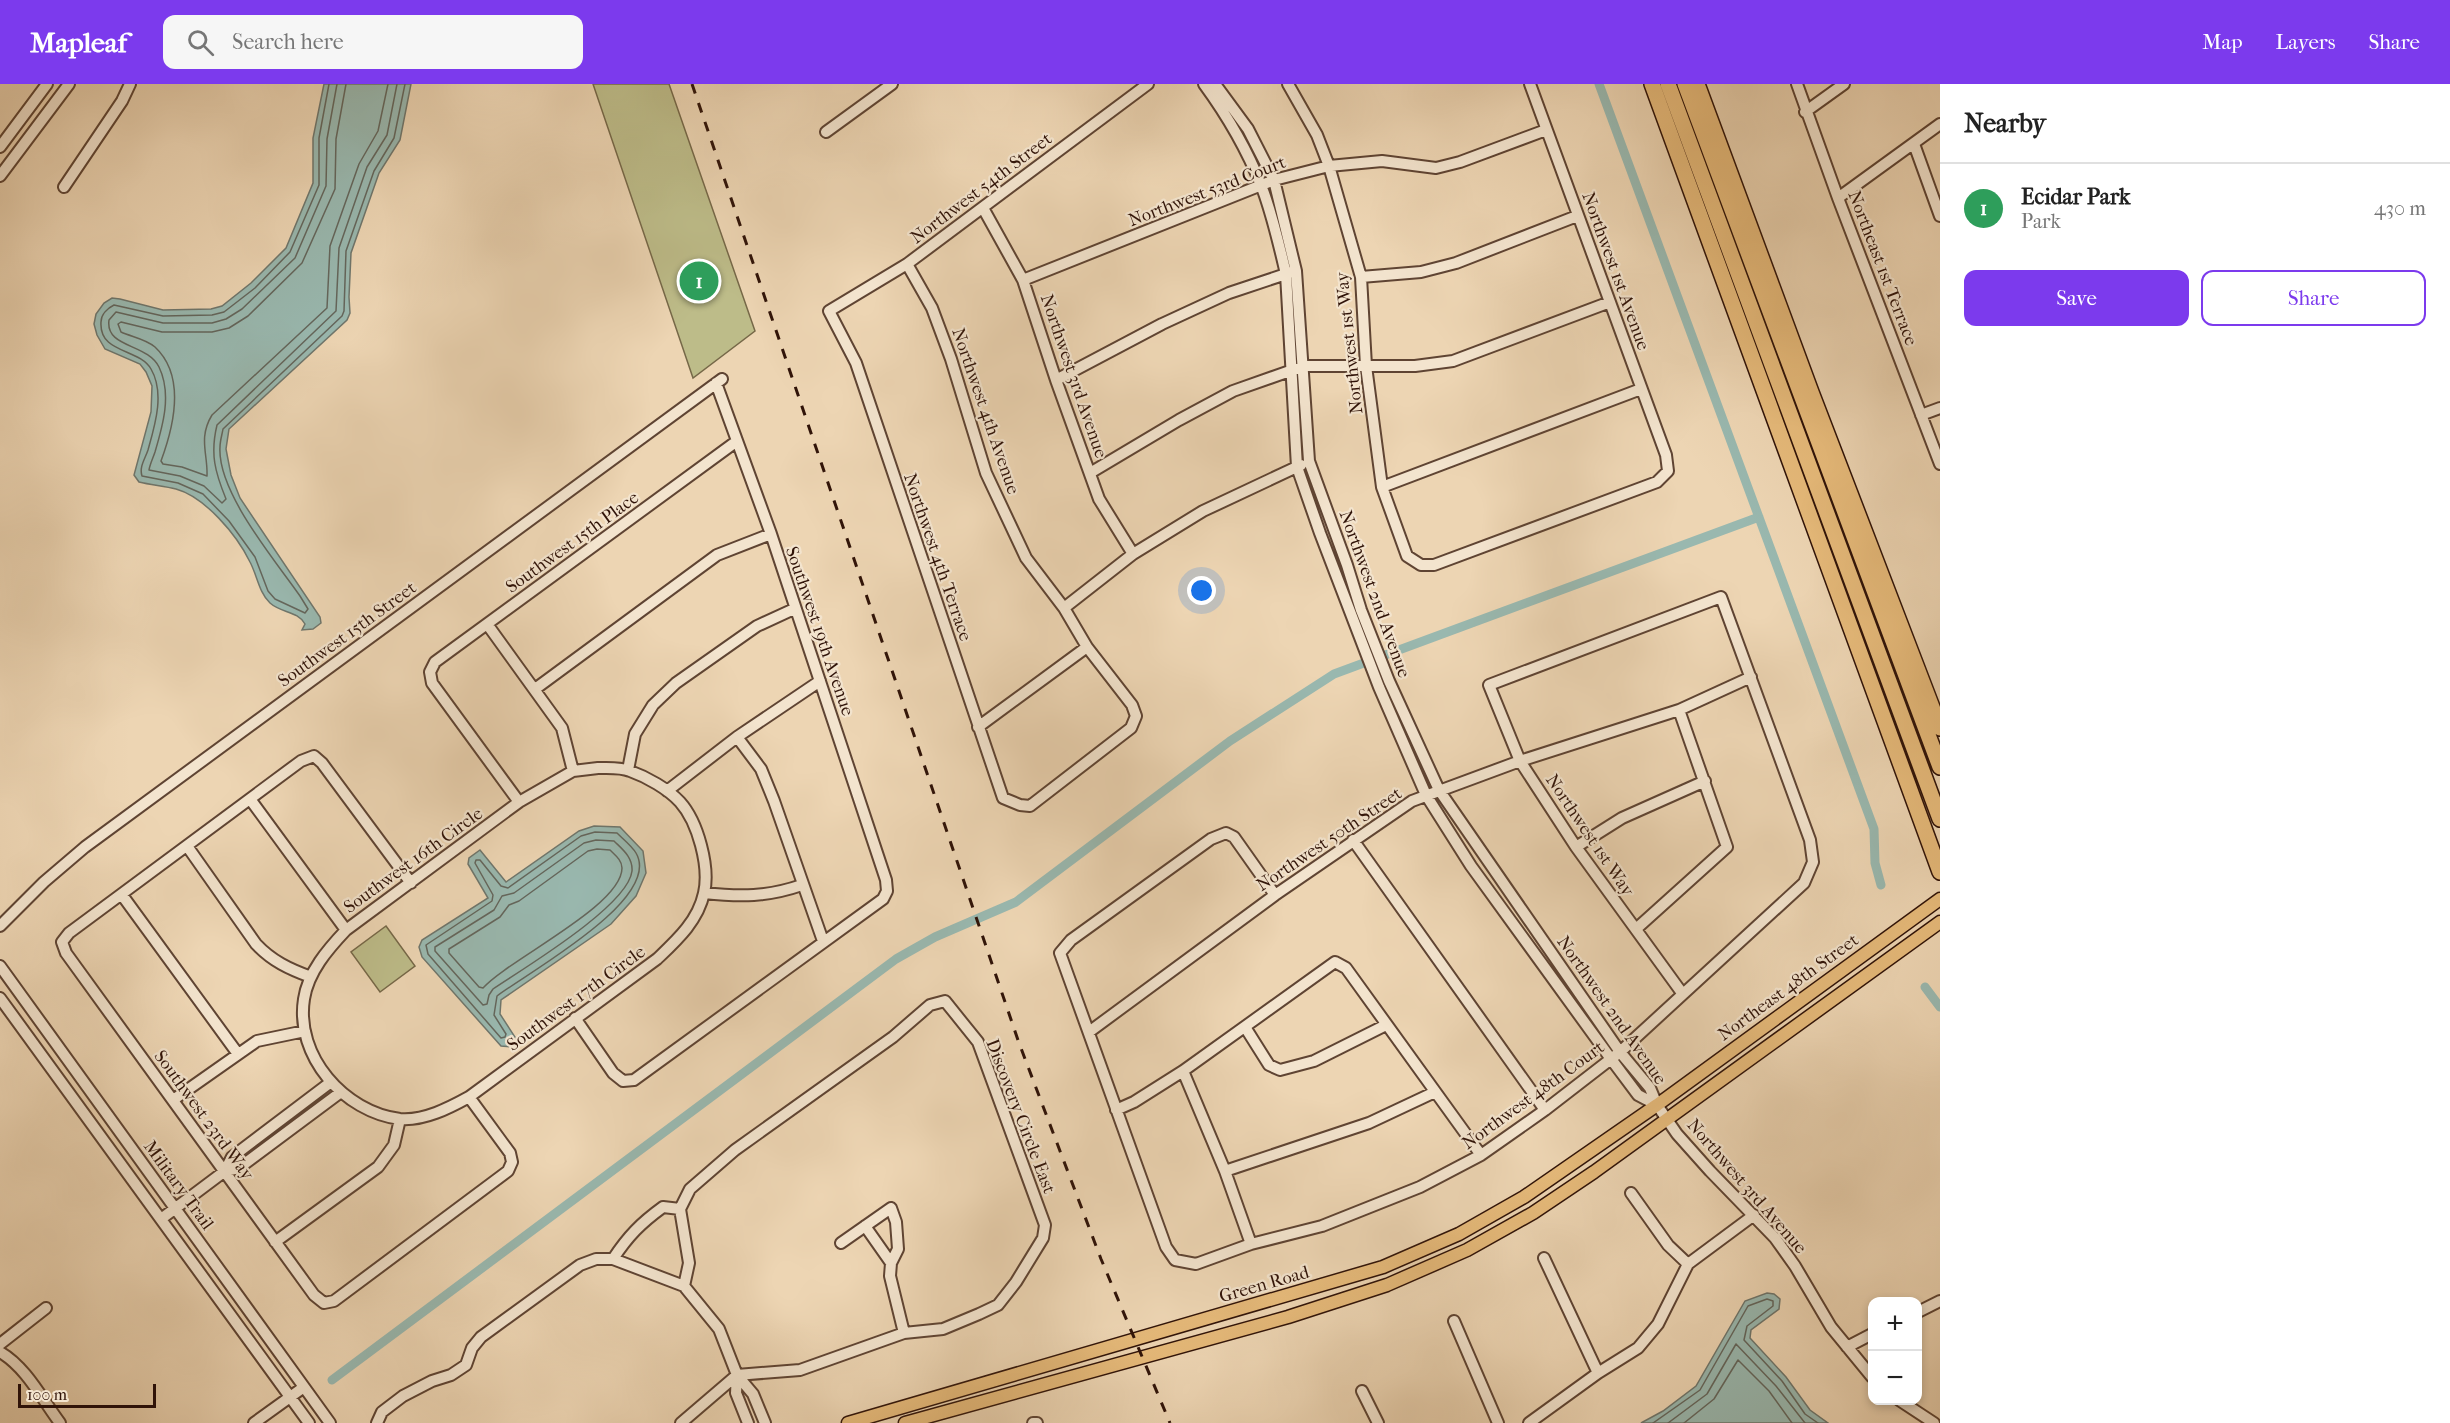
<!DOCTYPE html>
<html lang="en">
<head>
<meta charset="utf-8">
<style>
	:root { --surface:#fff; --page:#f6f6f6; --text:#222; --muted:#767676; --line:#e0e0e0; --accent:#7c3aed }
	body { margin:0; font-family:"IM FELL French Canon",serif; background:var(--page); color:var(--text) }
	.controls { position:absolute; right:18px; bottom:18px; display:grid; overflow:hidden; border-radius:12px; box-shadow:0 3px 9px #0003 }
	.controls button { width:54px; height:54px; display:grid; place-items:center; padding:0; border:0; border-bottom:2px solid var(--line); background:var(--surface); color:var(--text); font:30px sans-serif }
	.scale { position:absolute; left:18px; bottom:15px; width:138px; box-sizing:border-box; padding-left:6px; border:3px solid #301308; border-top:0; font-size:16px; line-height:21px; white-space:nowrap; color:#301308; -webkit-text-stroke:4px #f3e4ce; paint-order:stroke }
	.you { position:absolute; left:1202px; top:507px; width:21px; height:21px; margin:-15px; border:4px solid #fff; border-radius:50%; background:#1a73e8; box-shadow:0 0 0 9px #1a73e833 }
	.badge { display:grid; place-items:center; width:39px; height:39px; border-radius:50%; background:var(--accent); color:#fff; font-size:20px; font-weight:700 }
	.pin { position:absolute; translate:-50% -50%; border:3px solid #fff; box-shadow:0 2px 6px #0006 }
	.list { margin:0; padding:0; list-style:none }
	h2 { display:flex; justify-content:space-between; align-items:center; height:78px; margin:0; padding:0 24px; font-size:26px }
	h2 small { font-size:20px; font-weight:400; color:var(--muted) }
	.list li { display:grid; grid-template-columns:39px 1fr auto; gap:18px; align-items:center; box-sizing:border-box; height:90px; padding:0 24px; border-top:2px solid var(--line) }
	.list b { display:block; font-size:22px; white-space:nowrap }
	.list p { margin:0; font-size:20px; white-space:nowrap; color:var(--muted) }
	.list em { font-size:20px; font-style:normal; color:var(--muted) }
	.actions { display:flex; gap:12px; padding:18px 24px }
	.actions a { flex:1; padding:14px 0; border:2px solid var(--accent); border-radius:12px; text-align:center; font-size:21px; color:var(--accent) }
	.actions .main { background:var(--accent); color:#fff }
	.icon { flex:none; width:33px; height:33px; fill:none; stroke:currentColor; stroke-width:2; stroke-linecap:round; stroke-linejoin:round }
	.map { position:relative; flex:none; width:1940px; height:1339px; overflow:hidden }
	header { display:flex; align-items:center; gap:36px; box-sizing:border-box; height:84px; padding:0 30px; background:var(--accent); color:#fff }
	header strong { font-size:28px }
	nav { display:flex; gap:33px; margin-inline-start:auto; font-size:21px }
	.search { width:420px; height:54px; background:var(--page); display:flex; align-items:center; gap:15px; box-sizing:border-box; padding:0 21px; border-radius:12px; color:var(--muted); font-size:22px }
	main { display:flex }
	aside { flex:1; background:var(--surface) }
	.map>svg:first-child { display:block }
</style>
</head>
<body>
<header>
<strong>Mapleaf</strong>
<div class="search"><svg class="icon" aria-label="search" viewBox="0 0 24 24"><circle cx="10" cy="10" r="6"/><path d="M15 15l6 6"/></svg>Search here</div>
<nav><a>Map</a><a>Layers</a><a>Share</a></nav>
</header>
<main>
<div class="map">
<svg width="1940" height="1339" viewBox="0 0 1940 1339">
	<rect width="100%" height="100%" fill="#edd5b3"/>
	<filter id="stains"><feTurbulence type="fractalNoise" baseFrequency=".00333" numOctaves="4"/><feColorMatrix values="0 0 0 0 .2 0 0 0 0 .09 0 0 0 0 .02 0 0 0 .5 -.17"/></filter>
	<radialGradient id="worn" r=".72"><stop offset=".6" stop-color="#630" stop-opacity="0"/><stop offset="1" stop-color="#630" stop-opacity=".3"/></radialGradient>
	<path fill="#bdbc89" stroke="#766848" stroke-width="1.5" d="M593 0H669L755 247 693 294Z
		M386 842 415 882 380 908 351 868Z"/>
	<path fill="#99b8af" stroke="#6f766c" stroke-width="1.5" d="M324 0H411L400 56 379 89 351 169 349 213 350 229 347 236 229 345 226 365 231 391 240 414 320 533 321 539 313 545 302 546 305 540C298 527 281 529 270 519 259 509 257 491 250 478 237 451 205 413 176 405 164 402 151 401 139 398L134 391 151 328 152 302 146 288 140 280 105 265 97 251 94 240 96 230 104 219 112 214 120 215 163 226 211 225 222 222 251 199 286 164 313 99V54Z
		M594 742 620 743 643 767 646 789 636 812 611 840 501 916 500 930 515 953 512 963 501 962 422 873 419 863 422 856 488 814 468 780 469 774 480 766 506 798 579 747Z
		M1767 1209 1774 1210 1780 1215 1779 1225 1751 1246 1750 1254 1786 1293 1810 1326 1828 1339H1641L1663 1327 1696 1302 1745 1217Z"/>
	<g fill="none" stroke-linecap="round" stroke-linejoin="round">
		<path stroke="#64665c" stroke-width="1.5" d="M329 0 319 54V101L290 168 255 204 224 228 212 231 163 232 114 221C108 224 101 230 101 238 99 270 139 264 151 285 165 309 155 341 148 366 145 375 139 383 142 392L178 399 203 410 229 437 255 473 268 507 275 515 305 529 308 525 300 512C275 476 217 408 220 363 220 357 222 351 223 345L342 232 344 227 346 167 374 87 394 54 405 0
			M337 0 327 55 326 102 295 174 242 225 226 235 212 239H163L116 228 109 236C105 264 147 259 159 283 172 310 163 341 155 368 153 374 150 380 149 386L180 392 204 402 222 419 226 415C215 388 210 370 217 341L336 227 339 164 367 83 387 51 397 0
			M346 0 336 55 335 105 302 179 248 232 229 244 212 248H162L121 238 118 240 121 248C132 253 146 255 155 263 186 292 174 342 161 377L163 380 182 383 207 392C208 370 198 354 212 331L327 224 330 162 359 80 378 47 388 0
			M595 748 617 749C623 755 632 762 636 769 663 815 527 889 497 912L494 931 506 950 505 953 501 954 428 870 426 861 492 817 493 811 475 779 476 776H480L501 802 508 804 581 752Z
			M596 756 614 757C622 765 633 773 632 787 628 822 524 884 493 905L489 911 487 920 483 921 435 867V863L494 826 502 812 514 809 584 759Z
			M597 765 610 766C615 771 622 776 622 784 622 822 509 875 483 904L479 903 449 869V865L500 833 509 821 519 817 588 767Z
			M1653 1339 1700 1306 1748 1222 1767 1215 1773 1217V1222L1747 1242 1744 1256 1782 1297 1805 1330 1818 1339
			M1668 1339 1707 1310 1736 1260 1776 1302 1805 1339
			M1684 1339 1714 1315 1738 1276 1769 1307 1792 1339"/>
		<path stroke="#99b8af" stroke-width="9" d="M1599 0 1874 745 1875 779 1881 801
			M1925 903 1940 923
			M332 1296 896 875 935 853 1016 818 1230 657 1334 590 1759 433"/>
		<defs>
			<path id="minor" d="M1204 0C1226 30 1247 66 1261 101 1272 129 1279 160 1286 190L1297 383 1320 449 1379 603 1426 711 1471 782 1611 975 1638 1011 1657 1021
				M1215 0 1248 45 1274 96 1296 187 1309 377 1347 481 1361 526 1389 597 1439 706 1620 968 1650 1004 1657 1021 1677 1050 1710 1087 1775 1154 1795 1182 1831 1243 1872 1293
				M1288 0 1317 51 1329 82 1361 193 1366 282 1382 403 1407 472 1421 481H1434L1657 398 1668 387 1666 371 1530 0
				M1797 0 1838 114 1940 380
				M1805 28 1844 0
				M826 48 892 0
				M1914 60 1940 132
				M0 63 47 0
				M0 92 69 0
				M64 103 122 17 130 0
				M1838 114 1940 40
				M983 124 1023 196 1056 296 1099 415 1133 470
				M907 180 932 224 951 275 986 389 1026 474 1064 524 1087 563 1132 621 1136 632 1131 644 1030 722 1020 721 1003 714 856 279 829 227 907 180 1148 0
				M1361 193 1421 188 1456 179 1577 132
				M1023 196 1274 96 1329 82 1382 77 1436 84 1460 78 1546 46
				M1056 296 1162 240 1229 209 1292 188
				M1921 331 1940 324
				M1090 389 1179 336 1233 307 1304 282H1415L1453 277 1610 218
				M1382 403 1641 305
				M1064 524 1133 470 1203 427 1301 381
				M487 540 562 644 573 687
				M535 605 717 471 771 450
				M978 643 1087 563
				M737 653 761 685 774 717 823 857
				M598 684C608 684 621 683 630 687 647 693 668 705 680 718 698 738 710 783 704 809 698 837 677 856 657 875L469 1013C449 1024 424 1037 400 1035 344 1028 295 972 304 915 308 888 328 865 346 846L519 718 573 687Z
				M628 686 635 650 653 621 676 599 757 542 794 525
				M667 707 737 653 820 597
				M250 715 346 846
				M519 718 432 599 430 588 435 578 737 357
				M1353 756 1545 1026
				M187 762 256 860C272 877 289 885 311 893
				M1576 763 1622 734 1705 697
				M411 799 322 679 314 672 301 677 69 849 62 858 66 869 314 1211 324 1219 334 1217 508 1087 512 1078 510 1069 469 1013
				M704 809C741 813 767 813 802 801
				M122 811 238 970
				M1275 811 1234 753 1226 749 1211 755 1071 856 1060 869 1166 1163 1175 1176 1196 1180 1251 1160 1322 1142 1420 1103 1481 1071 1545 1026 1620 968 1804 799 1813 778 1810 756 1721 513 1489 601 1520 677 1576 763 1682 909
				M0 842 44 798 85 763 722 295
				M1636 845 1727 763 1679 626
				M0 882 330 1339
				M0 914 309 1339
				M575 934 613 989 623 997 634 996 883 815 887 807 886 796 771 450 716 299
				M1245 943 1269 981 1280 986 1314 977 1386 941
				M1089 948 1275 811 1412 717 1520 677 1679 626 1751 593
				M1183 987 1225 1087 1251 1160
				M173 1016 257 957 305 947
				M1116 1026 1134 1018 1183 987 1335 878 1346 884 1481 1071
				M225 1087 239 1084 341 1008
				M1225 1087 1369 1039 1435 1008
				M1631 1109 1668 1161 1688 1180
				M161 1135 225 1087 232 1073 331 998
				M865 1142 891 1179
				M275 1158 378 1083 394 1061 400 1035
				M841 1159 891 1124 896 1138 898 1165 891 1179 890 1192 904 1249
				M1544 1174 1598 1289
				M613 1175C628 1152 641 1139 663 1123L680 1125
				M684 1202 689 1179 680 1125 690 1105 735 1066 893 953 930 921 945 917 978 958 1045 1141 1043 1154 1016 1198 998 1221 979 1230 943 1245 904 1249 800 1286 737 1291
				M1918 1228 1940 1217
				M1454 1237 1498 1339
				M0 1260 46 1224
				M1847 1263 1872 1250
				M0 1268C26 1283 42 1315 60 1339
				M737 1291 753 1310 765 1339
				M1362 1307 1378 1339
				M1899 1316 1934 1339
				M254 1339 304 1303
				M377 1339 382 1328 403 1312 432 1297 451 1291 466 1281 472 1264 481 1253 580 1181 596 1175H613L684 1202 719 1245 737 1291 736 1309 748 1339
				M681 1339 737 1291
				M1033 1339H1037
				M1529 1339 1598 1289 1638 1264 1658 1240 1688 1180 1754 1131"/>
			<path id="major" d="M848 1339 1383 1183 1459 1150 1524 1113 1657 1021 1940 815
				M905 1339 1288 1233 1387 1201 1467 1166 1533 1129 1594 1088 1940 838"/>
			<path id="highway" d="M1652 0 1940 788
				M1668 0 1940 735
				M1685 0 1940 683
				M1697 0 1811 308 1940 644"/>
		</defs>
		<use href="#minor" stroke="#5f4433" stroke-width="14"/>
		<use href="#major" stroke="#301308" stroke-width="15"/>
		<use href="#highway" stroke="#301308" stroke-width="18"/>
		<use href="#minor" stroke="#f3e4ce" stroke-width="10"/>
		<use href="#major" stroke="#e6ba7a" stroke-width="12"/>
		<use href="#highway" stroke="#e6ba7a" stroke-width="15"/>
		<path stroke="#301308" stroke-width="3" stroke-dasharray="10 10" stroke-linecap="butt" d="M692 0 1019 959 1101 1175 1170 1339"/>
	</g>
	<g text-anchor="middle" stroke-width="4.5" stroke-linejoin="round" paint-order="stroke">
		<g font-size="18" fill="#301308" stroke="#f3e4ce">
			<text transform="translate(981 104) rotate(-37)" y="6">Northwest 54th Street</text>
			<text transform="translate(1207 107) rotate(-21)" y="6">Northwest 53rd Court</text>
			<text transform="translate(1883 184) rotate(69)" y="6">Northeast 1st Terrace</text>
			<text transform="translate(1616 187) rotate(70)" y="6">Northwest 1st Avenue</text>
			<text transform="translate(1349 259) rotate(-96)" y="6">Northwest 1st Way</text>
			<text transform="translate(1074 292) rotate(71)" y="6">Northwest 3rd Avenue</text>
			<text transform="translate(986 327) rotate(71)" y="6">Northwest 4th Avenue</text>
			<text transform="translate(572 458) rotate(-36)" y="6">Southwest 15th Place</text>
			<text transform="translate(938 473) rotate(71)" y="6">Northwest 4th Terrace</text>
			<text transform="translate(1375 510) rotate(70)" y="6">Northwest 2nd Avenue</text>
			<text transform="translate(820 547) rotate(71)" y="6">Southwest 19th Avenue</text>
			<text transform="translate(347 550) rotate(-36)" y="6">Southwest 15th Street</text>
			<text transform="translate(1590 751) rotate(56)" y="6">Northwest 1st Way</text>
			<text transform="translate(1329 755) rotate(-34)" y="6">Northwest 50th Street</text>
			<text transform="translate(413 776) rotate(-36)" y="6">Southwest 16th Circle</text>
			<text transform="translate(1788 903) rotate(-36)" y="6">Northeast 48th Street</text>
			<text transform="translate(576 914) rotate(-36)" y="6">Southwest 17th Circle</text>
			<text transform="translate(1612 926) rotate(55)" y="6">Northwest 2nd Avenue</text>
			<text transform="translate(1533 1011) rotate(-36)" y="6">Northwest 48th Court</text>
			<text transform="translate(204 1031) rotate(54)" y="6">Southwest 23rd Way</text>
			<text transform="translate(1021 1032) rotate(69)" y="6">Discovery Circle East</text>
			<text transform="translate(179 1101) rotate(54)" y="6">Military Trail</text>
			<text transform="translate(1747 1102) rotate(49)" y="6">Northwest 3rd Avenue</text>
			<text transform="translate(1264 1200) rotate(-16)" y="6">Green Road</text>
		</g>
	</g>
	<rect width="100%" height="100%" filter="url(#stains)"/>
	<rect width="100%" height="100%" fill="url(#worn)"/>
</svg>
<div class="controls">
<button>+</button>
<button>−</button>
</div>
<div class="scale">100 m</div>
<div class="you"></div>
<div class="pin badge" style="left:699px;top:197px;background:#2e9e5b">1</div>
</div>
<aside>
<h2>Nearby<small></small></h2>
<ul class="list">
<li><span class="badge" style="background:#2e9e5b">1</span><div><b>Ecidar Park</b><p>Park</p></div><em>430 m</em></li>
</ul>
<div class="actions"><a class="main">Save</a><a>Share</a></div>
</aside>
</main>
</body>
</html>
